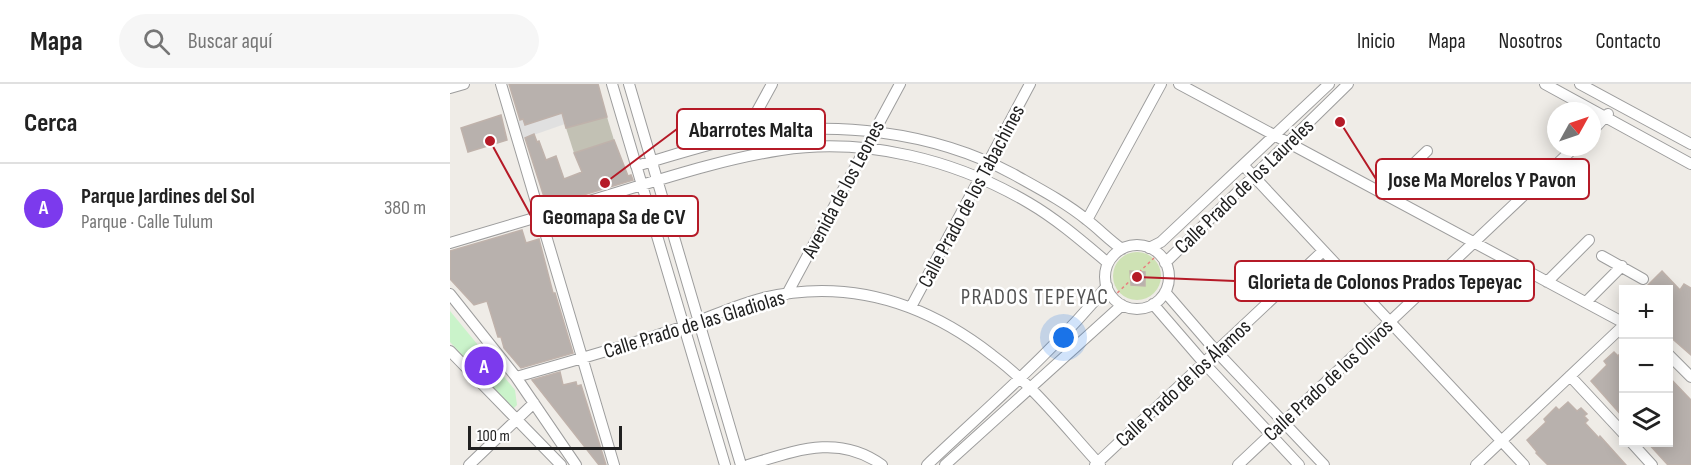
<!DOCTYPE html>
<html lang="es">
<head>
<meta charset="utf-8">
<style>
	:root { --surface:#fff; --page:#f6f6f6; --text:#222; --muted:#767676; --line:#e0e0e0; --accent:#7c3aed }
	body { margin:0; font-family:"Sofia Sans Condensed",sans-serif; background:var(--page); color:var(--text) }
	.controls { position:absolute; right:18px; bottom:18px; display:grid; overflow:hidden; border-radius:0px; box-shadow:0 3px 15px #0003 }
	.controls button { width:54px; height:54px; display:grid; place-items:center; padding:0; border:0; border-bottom:2px solid var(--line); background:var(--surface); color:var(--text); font:30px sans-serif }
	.compass { position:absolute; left:1097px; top:18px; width:54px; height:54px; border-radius:50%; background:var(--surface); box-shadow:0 3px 15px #0003; rotate:50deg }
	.scale { position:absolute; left:18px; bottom:15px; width:154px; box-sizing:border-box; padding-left:6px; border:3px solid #202020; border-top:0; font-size:16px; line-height:21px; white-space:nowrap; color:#202020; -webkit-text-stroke:4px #fff; paint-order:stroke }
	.you { position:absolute; left:614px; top:254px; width:21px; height:21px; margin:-15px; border:4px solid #fff; border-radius:50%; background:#1a73e8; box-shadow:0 0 0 9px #1a73e833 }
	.badge { display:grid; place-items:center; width:39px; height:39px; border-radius:50%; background:var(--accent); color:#fff; font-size:20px; font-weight:700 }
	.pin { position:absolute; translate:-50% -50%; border:3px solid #fff; box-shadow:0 2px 6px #0006 }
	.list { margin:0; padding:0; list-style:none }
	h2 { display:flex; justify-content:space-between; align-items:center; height:78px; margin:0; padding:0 24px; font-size:26px }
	h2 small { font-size:20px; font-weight:400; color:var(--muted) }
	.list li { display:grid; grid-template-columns:39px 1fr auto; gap:18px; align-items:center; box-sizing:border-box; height:90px; padding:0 24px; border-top:2px solid var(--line) }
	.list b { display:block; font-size:22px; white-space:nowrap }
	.list p { margin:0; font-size:20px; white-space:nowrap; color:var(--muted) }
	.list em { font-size:20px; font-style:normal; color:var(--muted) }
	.icon { flex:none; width:33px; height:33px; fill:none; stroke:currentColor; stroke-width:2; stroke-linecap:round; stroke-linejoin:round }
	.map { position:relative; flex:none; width:1241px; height:381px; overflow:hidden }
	header { display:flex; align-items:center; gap:36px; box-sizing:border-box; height:84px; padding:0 30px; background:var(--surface); border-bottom:2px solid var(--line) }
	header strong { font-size:28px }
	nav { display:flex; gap:33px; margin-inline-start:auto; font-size:21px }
	.search { width:420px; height:54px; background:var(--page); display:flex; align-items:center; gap:15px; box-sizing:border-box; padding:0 21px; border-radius:33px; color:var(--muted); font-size:22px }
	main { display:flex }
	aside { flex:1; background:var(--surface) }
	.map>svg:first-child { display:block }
</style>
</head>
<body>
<header>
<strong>Mapa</strong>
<div class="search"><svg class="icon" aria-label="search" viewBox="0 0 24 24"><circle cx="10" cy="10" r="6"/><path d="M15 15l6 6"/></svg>Buscar aquí</div>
<nav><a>Inicio</a><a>Mapa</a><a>Nosotros</a><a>Contacto</a></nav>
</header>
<main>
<aside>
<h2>Cerca<small></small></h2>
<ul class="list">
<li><span class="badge">A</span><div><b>Parque Jardines del Sol</b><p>Parque · Calle Tulum</p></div><em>380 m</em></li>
</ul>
</aside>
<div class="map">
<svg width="1241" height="381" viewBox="0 0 1241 381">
	<rect width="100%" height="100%" fill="#efece7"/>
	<path fill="#c2c1b4" d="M157 33 164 56 124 69 116 44Z"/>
	<path fill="#cee2b4" d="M663 192a24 24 0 1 1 48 0a24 24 0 1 1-48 0Z"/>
	<path fill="#caf3ca" d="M0 227 65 306 67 321 63 325 0 258Z"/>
	<path fill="#e0e0e0" d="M150 9 153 17 112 29 115 40 72 55 67 37 73 35 75 40Z"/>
	<path fill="#b8b1ad" stroke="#bfb2ab" stroke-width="1.5" d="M59 0H148L157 33 116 44 112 29 75 41 73 35 70 36Z
		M51 31 57 56 18 68 11 44Z
		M84 50 87 58 89 57 96 76 106 72 114 95 132 88 124 69 164 56 178 92 181 91 183 96 120 115 119 112 96 119 75 54Z
		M72 146 76 159 89 155 103 209H105L123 269 71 284 54 264 51 253H48L37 217 24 221 0 195V167Z
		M680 187 695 188V202L681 201Z
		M1212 187 1230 206 1234 200 1241 204V271L1218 251V206H1193Z
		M1173 266V333L1141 297 1157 281 1154 277 1164 268 1168 272Z
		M110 288 113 301 126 298 127 302 131 301 156 381H149L82 296Z
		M1218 292 1241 316V381H1218L1197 358H1218Z
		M1118 318 1127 327 1131 324 1137 330 1134 332 1138 336 1135 339 1149 354 1150 352 1176 381H1098L1086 369 1087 368 1077 356 1096 338 1094 335 1106 323 1109 326Z"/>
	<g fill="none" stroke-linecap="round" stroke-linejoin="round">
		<defs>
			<path id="minor" d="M51 0 164 381
				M162 0 275 381
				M179 0 291 381
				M729 0 1174 239
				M1095 0 1241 80
				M1130 0 1241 60
				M0 4 14 0
				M1142 47 1158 30
				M293 53 322 0
				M186 82C221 72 256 60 292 53 381 35 483 47 563 90 588 104 615 118 637 136 649 145 659 156 672 165
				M794 82 1074 381
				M933 109 977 67
				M637 136 711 0
				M0 159C61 141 121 123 182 104 231 89 280 74 331 66 416 53 506 76 579 119 608 136 633 158 658 179
				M655 193a32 32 0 1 1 64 0a32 32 0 1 1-64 0Z
				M699 164 711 158 879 0
				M1152 172 1193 195
				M715 179 898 0
				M1097 198 1139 156
				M715 208 766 267 874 381
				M0 210 66 293 126 381
				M337 210 450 0
				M1136 218 1172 182
				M703 220 754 279 849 381
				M461 223 580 0
				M0 267 111 381
				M1218 270 1241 293
				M1120 292 1174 350
				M66 293C122 277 177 262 232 243 259 234 285 221 313 214 399 194 474 218 542 271 583 301 616 344 650 381
				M1181 358 1202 381
				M19 381 84 319
				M298 381C345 367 388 349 432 381
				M477 381C538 323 604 267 657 202
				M495 381 672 221
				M645 381 873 167
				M788 381 1125 63
				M1026 381 1174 241"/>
		</defs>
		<use href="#minor" stroke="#9d9d9d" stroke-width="12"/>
		<path stroke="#e8817f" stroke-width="1.5" stroke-dasharray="3 3" stroke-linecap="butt" d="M663 213 704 174"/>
		<use href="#minor" stroke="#fff" stroke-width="10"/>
	</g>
	<g text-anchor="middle" stroke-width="5" stroke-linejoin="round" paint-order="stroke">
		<g font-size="21" fill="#202020" stroke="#fff">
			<text transform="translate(794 102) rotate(-44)" y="7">Calle Prado de los Laureles</text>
			<text transform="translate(393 105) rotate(-62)" y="7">Avenida de los Leones</text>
			<text transform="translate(521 112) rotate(-62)" y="7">Calle Prado de los Tabachines</text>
			<text transform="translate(244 240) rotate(-17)" y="7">Calle Prado de las Gladiolas</text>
			<text transform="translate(878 296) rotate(-43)" y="7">Calle Prado de los Olivos</text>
			<text transform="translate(733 299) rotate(-43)" y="7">Calle Prado de los Álamos</text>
		</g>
		<g font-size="22" letter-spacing="1.5" fill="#535353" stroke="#fff">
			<text x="585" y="220">PRADOS TEPEYAC</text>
		</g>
	</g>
	<path fill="none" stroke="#b51a27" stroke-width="2" d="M155 99L227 45M890 38L926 95M40 57L81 132M687 193L785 197"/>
	<g fill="#b51a27" stroke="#fff" stroke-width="2">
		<circle cx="155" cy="99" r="6"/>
		<circle cx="890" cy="38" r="6"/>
		<circle cx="40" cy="57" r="6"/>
		<circle cx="687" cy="193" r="6"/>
	</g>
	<g fill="#fff" stroke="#b51a27" stroke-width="2">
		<rect x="227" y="25" width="148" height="40" rx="6"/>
		<rect x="926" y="75" width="213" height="40" rx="6"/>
		<rect x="81" y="112" width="167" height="40" rx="6"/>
		<rect x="785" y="177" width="299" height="40" rx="6"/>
	</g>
	<g font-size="22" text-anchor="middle" font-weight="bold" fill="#202020">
		<text x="301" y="53">Abarrotes Malta</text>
		<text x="1032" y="103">Jose Ma Morelos Y Pavon</text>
		<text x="164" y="140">Geomapa Sa de CV</text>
		<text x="935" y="205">Glorieta de Colonos Prados Tepeyac</text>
	</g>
</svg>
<div class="controls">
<button>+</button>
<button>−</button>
<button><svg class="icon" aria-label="layers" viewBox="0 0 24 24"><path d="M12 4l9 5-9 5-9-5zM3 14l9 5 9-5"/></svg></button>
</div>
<svg class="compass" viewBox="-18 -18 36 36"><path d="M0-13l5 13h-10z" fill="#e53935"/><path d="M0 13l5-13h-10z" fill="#767676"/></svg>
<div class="scale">100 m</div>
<div class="you"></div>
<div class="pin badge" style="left:34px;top:282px">A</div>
</div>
</main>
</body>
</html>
